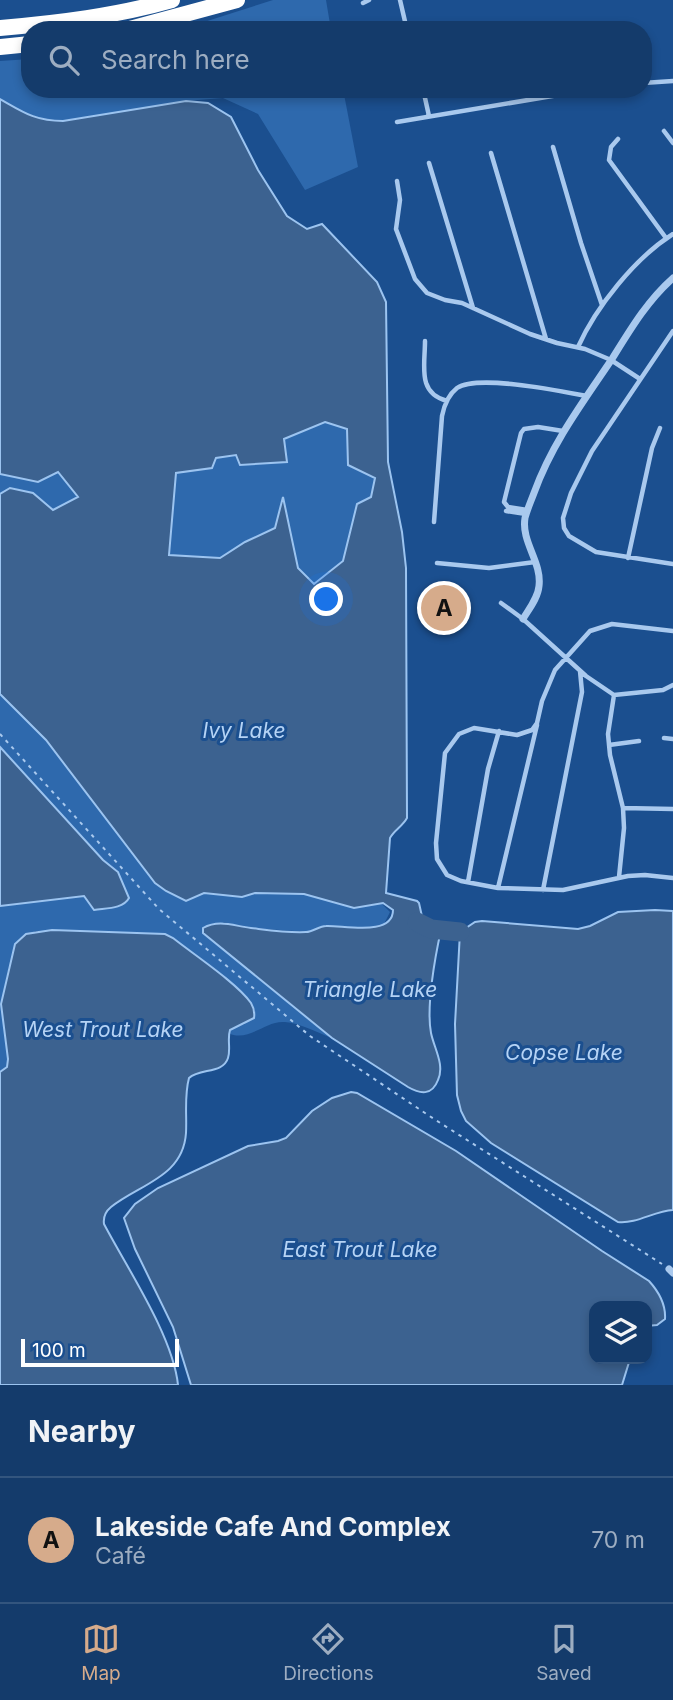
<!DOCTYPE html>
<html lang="en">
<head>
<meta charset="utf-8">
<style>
	:root { --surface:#143b6b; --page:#214673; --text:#f1f3f6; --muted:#9dadc1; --line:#33557e; --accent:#d6ab8b }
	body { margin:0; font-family:Inter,sans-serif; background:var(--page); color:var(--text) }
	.controls { position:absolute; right:21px; bottom:21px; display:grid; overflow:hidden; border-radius:14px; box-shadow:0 4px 10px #0003 }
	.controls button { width:63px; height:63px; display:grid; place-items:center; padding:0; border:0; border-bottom:2px solid var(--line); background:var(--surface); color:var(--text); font:35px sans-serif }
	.scale { position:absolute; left:21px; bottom:18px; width:158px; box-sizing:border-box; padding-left:7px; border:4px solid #fff; border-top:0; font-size:19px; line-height:24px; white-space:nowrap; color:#fff; -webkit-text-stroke:5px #1b4f8f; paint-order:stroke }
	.you { position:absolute; left:327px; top:600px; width:24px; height:24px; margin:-18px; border:5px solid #fff; border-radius:50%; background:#1a73e8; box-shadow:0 0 0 10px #1a73e833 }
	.badge { display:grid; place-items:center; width:46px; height:46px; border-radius:50%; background:var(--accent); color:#111; font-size:23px; font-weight:700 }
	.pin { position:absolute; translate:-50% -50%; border:4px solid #fff; box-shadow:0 2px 7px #0006 }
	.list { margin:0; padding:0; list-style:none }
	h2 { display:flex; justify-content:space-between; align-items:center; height:91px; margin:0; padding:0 28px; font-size:30px }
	h2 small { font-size:23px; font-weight:400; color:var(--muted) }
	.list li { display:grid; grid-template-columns:46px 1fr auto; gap:21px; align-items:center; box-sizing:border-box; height:126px; padding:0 28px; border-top:2px solid var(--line) }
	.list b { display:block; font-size:26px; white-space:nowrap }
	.list p { margin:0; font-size:23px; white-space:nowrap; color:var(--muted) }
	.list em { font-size:23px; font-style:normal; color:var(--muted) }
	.icon { flex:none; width:38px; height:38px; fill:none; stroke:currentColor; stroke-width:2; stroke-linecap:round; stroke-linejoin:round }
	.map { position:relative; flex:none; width:673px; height:1385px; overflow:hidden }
	.search { position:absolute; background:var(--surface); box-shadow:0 4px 10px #0003; left:21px; right:21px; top:21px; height:77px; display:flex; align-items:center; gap:18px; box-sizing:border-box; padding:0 24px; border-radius:28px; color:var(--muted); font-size:26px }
	.sheet { height:217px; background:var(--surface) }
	nav { display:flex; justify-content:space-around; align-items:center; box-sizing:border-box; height:98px; border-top:2px solid var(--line); background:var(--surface); font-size:19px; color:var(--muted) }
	nav a { display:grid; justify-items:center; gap:4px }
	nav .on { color:var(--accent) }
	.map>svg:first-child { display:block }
</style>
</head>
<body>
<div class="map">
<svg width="673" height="1385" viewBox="0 0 673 1385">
	<rect width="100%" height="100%" fill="#1b4f8f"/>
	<path fill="#2e69ad" d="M273 0H326L331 30H179Z
		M30 59V89H343L358 167 305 190 258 114 223 98 186 101 63 121C35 120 23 112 0 99V61Z
		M325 422 348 429V465L375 477 371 497 357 505 343 561 314 584 298 568 282 499 276 528 245 542 220 558 169 555 175 473 212 468 216 458 237 455 286 461 284 439Z
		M58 472 79 497 53 510 33 493 10 488 0 494V474L38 481Z
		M0 694 46 740 186 901 204 893 242 897 255 893 304 894 354 908 381 903 390 912 384 924 365 928 323 926 309 932 252 928 223 922 291 1006 332 1038C318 1033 300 1023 285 1022 265 1020 249 1043 228 1033L233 1028 245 1024 246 998 173 938 156 933 35 931 9 966 1 1004 8 1059 7 1067 0 1072Z"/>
	<path fill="#3c6290" stroke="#9cc4f0" stroke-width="2" fill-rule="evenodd" d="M0 99C23 112 35 121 63 121L186 101 208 103 231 117 258 170 287 216 307 229 322 224 377 282 386 302 388 462 402 532 406 568 407 818C402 827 394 830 390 838L386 893 417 901 419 903 423 921 439 926 441 930C435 957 426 1007 431 1033 434 1048 445 1065 438 1080 432 1096 420 1094 408 1087L332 1038 203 933V928C219 919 234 926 251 928 268 930 288 933 306 932 313 932 319 926 326 926 343 925 393 937 393 910L383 903 354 908 304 894 255 893 242 897 204 893 186 901 166 891 155 883 46 740 0 694V494L10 488 33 493 53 510 78 497 58 472 38 482 0 474ZM325 422 347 429 348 465 375 478 371 497 357 504 343 561 314 584 298 568 283 497 275 528 245 542 220 558 169 555 176 473 212 468 216 458 236 455 240 465 287 462 284 439Z
		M0 747 103 860 118 872 129 898C123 909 106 908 94 910L84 896 0 906Z
		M655 910 673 911V1210C654 1211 637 1224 618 1222L491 1143 466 1121 461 1111 457 1095 455 1024 460 932 475 922 482 921 578 929 590 926 618 912Z
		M52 930 165 934 173 938C193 954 237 983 251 1003 254 1008 255 1012 254 1018L230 1030C227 1039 231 1049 228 1058 223 1074 200 1068 189 1078 184 1096 187 1115 186 1133 183 1177 140 1184 111 1207 105 1212 103 1217 104 1224 127 1268 173 1336 178 1385H0V1072L7 1067 8 1059 1 1004 15 944 26 934Z
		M351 1092 357 1093 456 1151 602 1251 649 1281C659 1292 666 1304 665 1319L657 1325 647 1326V1306H594V1359H630L622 1385H191L173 1327 135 1249 124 1218 135 1204 158 1188 248 1146 278 1141 286 1138 312 1111 332 1098Z"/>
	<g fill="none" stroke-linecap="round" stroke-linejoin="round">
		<path stroke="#3c6290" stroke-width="19" d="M417 922 431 929 460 932"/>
		<path stroke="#a9c9ee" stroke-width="2" stroke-dasharray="3.5 5" stroke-linecap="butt" d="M0 734 159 909 310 1036 434 1119 662 1264"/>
		<path stroke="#a9c9ee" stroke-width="4.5" d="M400 0 407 30
			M363 3 369 0
			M643 83 673 81
			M423 89 429 116
			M397 122 594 89
			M664 131 673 143
			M618 139 611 147 609 160 666 238
			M553 147 581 243 602 305
			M491 153 546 339
			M429 163 473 308
			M397 181 400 200 396 229 415 279 427 293 445 300 462 303 530 334 557 343 585 349 611 360 640 379
			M673 331 592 451 571 493 563 518 564 528 569 536 596 552 673 564
			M425 341C425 366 417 393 447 401
			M578 347C596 307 635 258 673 234
			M527 510 508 507 504 502 521 433 524 429 538 427 563 431
			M506 511 526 514
			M434 522 442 416C444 406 448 395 457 388 478 374 560 391 586 396
			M628 558 652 448 660 428
			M437 563 489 568 535 562
			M501 603 523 619 586 676 614 695 663 690 673 685
			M673 631 612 624 590 631 555 670 542 701 537 723 532 730 517 735 474 728 459 734 445 753 436 843 437 859 447 875 461 881 498 888 563 890 628 876 645 875 673 878
			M614 695 608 734 610 755 623 808 624 828 619 877
			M664 738 673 739
			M609 745 639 741
			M623 808 673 809
			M468 882 488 769 499 731
			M498 888 537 725
			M543 890 582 692 580 671"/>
		<path stroke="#a9c9ee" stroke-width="7" d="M523 619C529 609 538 598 539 586 542 562 521 542 525 518 527 510 531 501 534 493 552 443 583 402 612 359 630 330 647 301 673 278
			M669 1269 673 1273"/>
		<path stroke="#fff" stroke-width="16" d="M0 28C58 23 116 16 172 0
			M126 30 237 0
			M0 47 30 44"/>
	</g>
	<g text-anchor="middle" stroke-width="6" stroke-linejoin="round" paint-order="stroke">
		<g font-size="21" font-style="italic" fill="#b5d3f5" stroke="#1b4f8f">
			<text x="244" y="738">Ivy Lake</text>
			<text x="370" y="997">Triangle Lake</text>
			<text x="103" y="1037">West Trout Lake</text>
			<text x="564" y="1060">Copse Lake</text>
			<text x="360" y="1257">East Trout Lake</text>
		</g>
	</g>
</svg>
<div class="controls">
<button><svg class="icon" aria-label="layers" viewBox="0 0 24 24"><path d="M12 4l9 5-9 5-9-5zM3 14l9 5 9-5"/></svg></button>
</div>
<div class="scale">100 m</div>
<div class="you"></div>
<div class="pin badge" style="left:444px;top:608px">A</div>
<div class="search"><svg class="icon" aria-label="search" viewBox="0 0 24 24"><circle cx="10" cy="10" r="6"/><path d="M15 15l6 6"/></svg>Search here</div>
</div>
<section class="sheet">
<h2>Nearby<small></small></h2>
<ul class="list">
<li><span class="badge">A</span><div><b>Lakeside Cafe And Complex</b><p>Café</p></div><em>70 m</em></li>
</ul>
</section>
<nav>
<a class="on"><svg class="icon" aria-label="map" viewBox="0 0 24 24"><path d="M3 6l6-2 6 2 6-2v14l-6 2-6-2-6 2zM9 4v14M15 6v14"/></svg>Map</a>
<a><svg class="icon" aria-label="directions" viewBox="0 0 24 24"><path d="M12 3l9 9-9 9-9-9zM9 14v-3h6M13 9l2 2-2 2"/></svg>Directions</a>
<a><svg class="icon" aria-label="saved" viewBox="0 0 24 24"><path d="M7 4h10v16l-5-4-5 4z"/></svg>Saved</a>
</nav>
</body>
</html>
